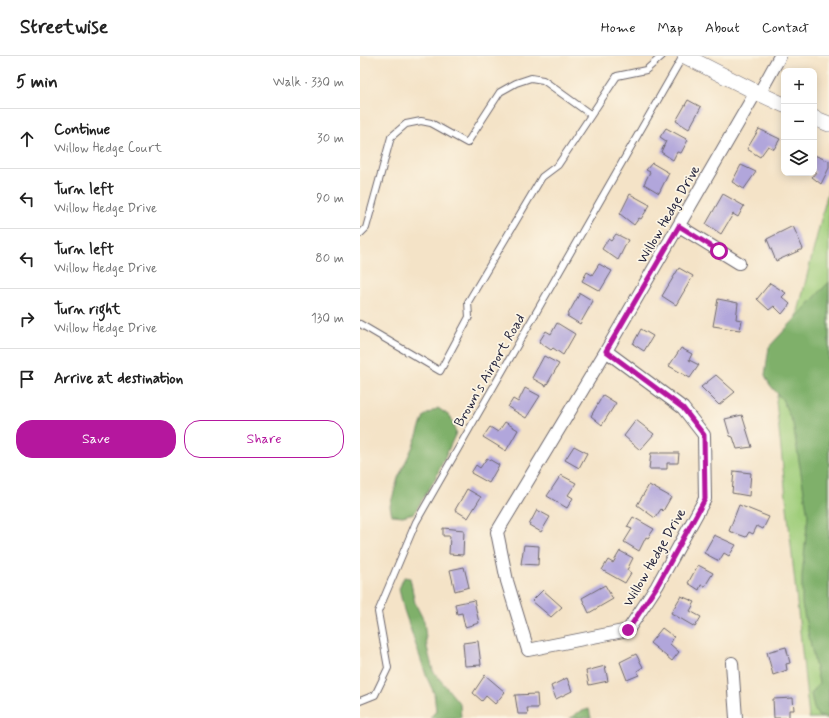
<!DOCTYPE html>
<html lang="en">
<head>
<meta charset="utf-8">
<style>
	:root { --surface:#fff; --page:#f2f2f2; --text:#222; --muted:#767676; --line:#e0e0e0; --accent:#b5179e }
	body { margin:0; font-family:Mynerve,sans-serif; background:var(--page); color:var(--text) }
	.controls { position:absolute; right:12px; top:12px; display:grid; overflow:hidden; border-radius:8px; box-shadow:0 2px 10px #0003 }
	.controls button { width:36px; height:36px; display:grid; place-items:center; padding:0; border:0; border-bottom:1px solid var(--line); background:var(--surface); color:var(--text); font:20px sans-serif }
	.stop { position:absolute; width:12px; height:12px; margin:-9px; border:3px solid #b5179e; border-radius:50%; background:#fff }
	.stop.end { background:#b5179e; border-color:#fff; box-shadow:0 1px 4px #0008 }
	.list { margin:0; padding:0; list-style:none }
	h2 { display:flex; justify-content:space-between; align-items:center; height:52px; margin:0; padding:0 16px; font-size:17px }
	h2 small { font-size:13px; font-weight:400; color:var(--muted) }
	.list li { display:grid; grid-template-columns:26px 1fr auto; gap:12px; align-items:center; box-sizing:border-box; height:60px; padding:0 16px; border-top:1px solid var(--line) }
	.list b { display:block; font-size:15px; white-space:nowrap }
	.list p { margin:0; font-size:13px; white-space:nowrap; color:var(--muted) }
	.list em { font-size:13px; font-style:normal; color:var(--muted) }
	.actions { display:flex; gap:8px; padding:12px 16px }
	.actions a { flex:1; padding:9px 0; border:1px solid var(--accent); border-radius:16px; text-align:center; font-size:14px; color:var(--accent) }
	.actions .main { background:var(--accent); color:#fff }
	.icon { flex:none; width:22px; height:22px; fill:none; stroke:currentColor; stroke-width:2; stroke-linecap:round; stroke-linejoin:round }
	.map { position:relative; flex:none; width:469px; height:662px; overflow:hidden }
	header { display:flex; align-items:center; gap:24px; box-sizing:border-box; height:56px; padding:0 20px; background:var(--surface); border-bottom:1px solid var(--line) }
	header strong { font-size:19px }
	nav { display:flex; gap:22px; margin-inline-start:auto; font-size:14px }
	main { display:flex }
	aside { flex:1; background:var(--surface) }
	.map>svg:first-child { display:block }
</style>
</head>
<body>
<header>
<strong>Streetwise</strong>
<nav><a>Home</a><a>Map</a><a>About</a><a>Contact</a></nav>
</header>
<main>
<aside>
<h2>5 min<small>Walk · 330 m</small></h2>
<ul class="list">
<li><svg class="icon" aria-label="ahead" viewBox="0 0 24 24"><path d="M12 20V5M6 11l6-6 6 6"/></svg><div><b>Continue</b><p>Willow Hedge Court</p></div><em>30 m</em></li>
<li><svg class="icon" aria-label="left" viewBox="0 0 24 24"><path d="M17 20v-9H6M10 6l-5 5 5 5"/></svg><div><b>Turn left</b><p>Willow Hedge Drive</p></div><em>90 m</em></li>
<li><svg class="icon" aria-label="left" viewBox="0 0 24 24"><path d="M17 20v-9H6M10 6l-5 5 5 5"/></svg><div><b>Turn left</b><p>Willow Hedge Drive</p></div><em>80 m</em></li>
<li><svg class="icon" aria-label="right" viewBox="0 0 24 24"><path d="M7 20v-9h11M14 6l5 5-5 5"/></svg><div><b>Turn right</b><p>Willow Hedge Drive</p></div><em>130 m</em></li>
<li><svg class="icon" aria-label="arrive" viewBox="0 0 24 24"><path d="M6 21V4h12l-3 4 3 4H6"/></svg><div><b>Arrive at destination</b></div></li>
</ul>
<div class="actions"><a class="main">Save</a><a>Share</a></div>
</aside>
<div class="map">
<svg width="469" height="662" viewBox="0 0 469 662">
	<rect width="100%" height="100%" fill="#fcf5e5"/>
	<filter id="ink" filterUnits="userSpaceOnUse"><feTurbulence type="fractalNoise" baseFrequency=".025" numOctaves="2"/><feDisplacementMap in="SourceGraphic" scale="8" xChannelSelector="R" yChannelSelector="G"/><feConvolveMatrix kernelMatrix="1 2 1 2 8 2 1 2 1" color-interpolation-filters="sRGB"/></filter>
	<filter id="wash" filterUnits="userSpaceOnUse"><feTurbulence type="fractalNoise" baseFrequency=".012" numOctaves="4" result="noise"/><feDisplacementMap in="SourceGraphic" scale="16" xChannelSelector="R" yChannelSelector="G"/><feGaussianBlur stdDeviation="0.9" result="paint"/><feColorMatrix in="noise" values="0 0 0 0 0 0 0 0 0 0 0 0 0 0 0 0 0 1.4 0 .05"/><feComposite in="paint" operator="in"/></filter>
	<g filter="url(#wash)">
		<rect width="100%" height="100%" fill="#f4e3c7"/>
		<path fill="#9fcd7a" stroke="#60785a" d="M469 131V662H449L416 345Z"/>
		<path fill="#7fb06a" stroke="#506952" d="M469 226V662L458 660 454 652 451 638 459 627 442 548V520L448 460 433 368 422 343 410 329 405 319 409 291Z
			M78 352 91 361 96 377 74 425 54 457 43 460 32 459 30 450 38 422 53 390 64 360Z
			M44 521 50 522 55 547 64 565 67 591 73 615 100 648 101 662H70L76 655 74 637 67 622 44 554 39 533Z
			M229 653 231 662H210L219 656Z"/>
		<g id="blocks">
			<path fill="#b1a6db" d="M328 44 341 51 329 73 316 65Z
				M306 72 328 84 321 97 317 96 313 104 301 96 306 85 300 81Z
				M399 73 420 83 414 93 408 90 400 101 387 93Z
				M454 99 469 105V112L461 128 452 121 456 116 454 115Z
				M292 107 309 117 299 137 284 128 290 116 286 114Z
				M381 109 396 116 384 133 372 126Z
				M270 138 290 149 281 163 279 162 274 169 260 158Z
				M363 138 384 150 378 161 373 158 361 178 346 168Z
				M433 170 443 193 416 205 407 183Z
				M256 178 268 184 258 204 242 193 248 183 251 185Z
				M239 208 252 215 240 235 222 225 227 216 232 219Z
				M319 212 333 220 316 249 302 240Z
				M410 227 426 237 422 241 430 248 422 258 414 250 409 254 397 243Z
				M220 237 233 245 220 268 207 260Z
				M358 243 378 247 376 263 382 264 380 274 353 270Z
				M197 267 215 278 203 299 193 292 191 294 179 286 186 275 191 278Z
				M281 273 293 280 284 295 273 288Z
				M321 292 332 298 329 304 339 309 330 322 309 310Z
				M184 300 199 308 186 330 172 322Z
				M356 319 375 336 359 349 341 331Z
				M165 332 180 340 166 362 148 351 153 343 158 346Z
				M243 339 256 347 242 369 231 360Z
				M382 359 392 391 377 393 373 381 370 380 365 363Z
				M276 364 294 378 280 394 264 380Z
				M145 366 158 374 146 395 123 381 130 371 138 376Z
				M214 390 227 397 219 412 205 404Z
				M291 397H319L318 407H307V413H289Z
				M127 402 139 409 129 427 111 417 116 409 120 412Z
				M374 415 391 417 389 440 372 437Z
				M201 419 216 427 208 439 213 442 207 452 187 440Z
				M289 429 311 441 303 455 301 453 295 462 277 449Z
				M107 433 121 441 108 462 95 454Z
				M379 449 409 461 403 473 397 470 393 478 389 476 386 481 369 475Z
				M177 454 190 461 181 476 169 469Z
				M273 461 294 473 288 482 286 481 279 495 264 486 272 473 267 471Z
				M83 472 104 474 103 499 89 498 90 480H83Z
				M354 479 376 489 369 500 364 497 359 505 344 497Z
				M164 489 179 490 178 509 161 508Z
				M260 495 273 502 267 514 271 517 265 527 242 514 248 504 253 507Z
				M338 509 353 517 345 530 341 529 339 534 328 527Z
				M104 511 109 531 95 535 90 514Z
				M245 529 253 543 229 557 222 542Z
				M183 534 202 551 191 561 172 545Z
				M321 540 335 546 330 555 341 561 335 571 311 557Z
				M114 544 119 567 105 571 102 557 97 558 95 548Z
				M302 572 314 581 310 588 319 596 312 605 290 587Z
				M118 585 121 609 105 610 103 587Z
				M426 591 430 607 426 608 427 614 413 619 407 596Z
				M276 598 283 611 277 615 279 619 267 624 260 606Z
				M245 610 248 625 229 629 226 615Z
				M125 619 145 636 135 648 126 640 122 645 113 637Z
				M207 622 212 635 196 643 191 630Z
				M177 638 178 652H167L168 658H158L155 639Z
				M433 642 434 654H429V662H414L413 643Z"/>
		</g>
	</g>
	<g filter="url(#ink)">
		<use href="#blocks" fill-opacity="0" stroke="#6c666c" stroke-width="1"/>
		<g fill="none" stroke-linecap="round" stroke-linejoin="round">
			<defs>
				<path id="service" d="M0 178 6 172 31 81 46 68 61 65 71 67 107 87 140 36 156 27 171 22 183 24 230 58
					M0 268 80 315 109 261 108 246 182 121 198 109 257 20 286 14 302 0
					M0 645 15 639 28 612 18 556 56 466 323 0"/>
				<path id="minor" d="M399 38 420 0
					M319 170 379 207
					M246 295 323 352 344 379 345 443 297 530 268 574 168 594 147 525 137 476Z
					M246 295 396 36
					M372 607 376 662"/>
				<path id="tertiary" d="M325 0 396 36 424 49
					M454 62 469 68"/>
			</defs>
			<use href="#service" stroke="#6c666c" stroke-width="8"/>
			<use href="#minor" stroke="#6c666c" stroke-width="14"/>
			<use href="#tertiary" stroke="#6c666c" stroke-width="16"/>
			<use href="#service" stroke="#fff" stroke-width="6"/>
			<use href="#minor" stroke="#fff" stroke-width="12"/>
			<use href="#tertiary" stroke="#fff" stroke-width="15"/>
		</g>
	</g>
	<g fill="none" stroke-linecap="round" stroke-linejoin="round" filter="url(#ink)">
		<path stroke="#b5179e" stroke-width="5" d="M268 574 297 530 345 443 344 379 323 352 246 295 319 170 359 195"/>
	</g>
	<g text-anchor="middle" stroke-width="3.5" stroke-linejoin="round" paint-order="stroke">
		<g font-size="14" fill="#22223b" stroke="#fcf5e5">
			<text transform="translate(308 158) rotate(-60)" y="5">Willow Hedge Drive</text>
			<text transform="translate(129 314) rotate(-60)" y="5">Brown's Airport Road</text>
			<text transform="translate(294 501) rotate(-60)" y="5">Willow Hedge Drive</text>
		</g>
	</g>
</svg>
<div class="controls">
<button>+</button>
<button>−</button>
<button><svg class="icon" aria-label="layers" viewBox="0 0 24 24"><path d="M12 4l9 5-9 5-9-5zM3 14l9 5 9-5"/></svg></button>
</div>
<div class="stop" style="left:359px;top:195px"></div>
<div class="stop end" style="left:268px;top:574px"></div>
</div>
</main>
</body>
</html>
